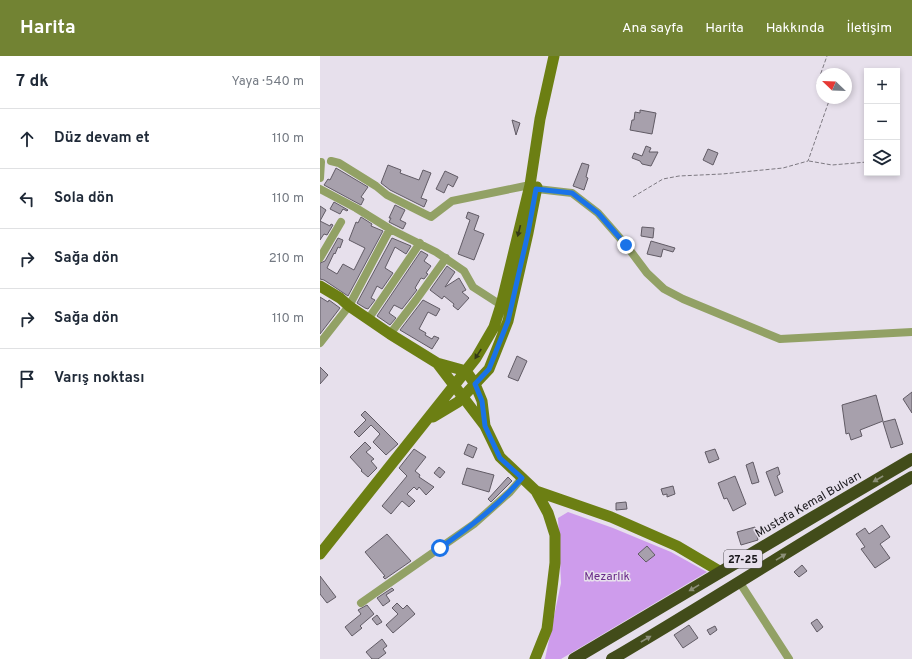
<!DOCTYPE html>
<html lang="tr">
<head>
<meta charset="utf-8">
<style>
	:root { --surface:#fff; --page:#f2f2f3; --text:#1f2937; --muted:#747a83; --line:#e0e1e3; --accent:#728333 }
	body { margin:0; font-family:Overpass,sans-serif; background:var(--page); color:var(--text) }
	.controls { position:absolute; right:12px; top:12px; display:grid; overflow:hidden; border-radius:0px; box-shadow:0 2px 6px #0003 }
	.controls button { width:36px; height:36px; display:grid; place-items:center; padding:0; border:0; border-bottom:1px solid var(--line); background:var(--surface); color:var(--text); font:20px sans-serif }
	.compass { position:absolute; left:496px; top:12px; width:36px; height:36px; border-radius:50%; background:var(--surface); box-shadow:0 2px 6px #0003; rotate:293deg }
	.stop { position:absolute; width:12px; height:12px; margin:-9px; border:3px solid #1a73e8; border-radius:50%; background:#fff }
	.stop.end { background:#1a73e8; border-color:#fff; box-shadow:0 1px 4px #0008 }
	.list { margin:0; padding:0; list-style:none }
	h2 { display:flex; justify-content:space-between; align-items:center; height:52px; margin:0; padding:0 16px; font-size:17px }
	h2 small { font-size:13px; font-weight:400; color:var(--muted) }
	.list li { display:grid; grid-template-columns:26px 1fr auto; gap:12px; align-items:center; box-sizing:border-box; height:60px; padding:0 16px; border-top:1px solid var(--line) }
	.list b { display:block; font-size:15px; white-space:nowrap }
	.list em { font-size:13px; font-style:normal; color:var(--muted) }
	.icon { flex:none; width:22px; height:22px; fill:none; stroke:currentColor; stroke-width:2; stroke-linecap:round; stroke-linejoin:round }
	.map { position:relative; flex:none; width:592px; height:603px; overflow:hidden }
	header { display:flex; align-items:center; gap:24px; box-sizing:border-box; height:56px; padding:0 20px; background:var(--accent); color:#fff }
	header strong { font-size:19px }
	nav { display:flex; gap:22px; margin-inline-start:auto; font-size:14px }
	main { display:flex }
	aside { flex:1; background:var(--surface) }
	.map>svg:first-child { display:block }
</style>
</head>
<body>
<header>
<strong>Harita</strong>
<nav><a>Ana sayfa</a><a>Harita</a><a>Hakkında</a><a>İletişim</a></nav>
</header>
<main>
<aside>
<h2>7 dk<small>Yaya · 540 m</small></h2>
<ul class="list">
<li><svg class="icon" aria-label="ahead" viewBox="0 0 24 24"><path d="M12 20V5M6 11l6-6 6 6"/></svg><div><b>Düz devam et</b></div><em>110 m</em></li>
<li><svg class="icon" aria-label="left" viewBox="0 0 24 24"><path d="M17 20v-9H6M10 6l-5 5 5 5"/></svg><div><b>Sola dön</b></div><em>110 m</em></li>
<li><svg class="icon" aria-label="right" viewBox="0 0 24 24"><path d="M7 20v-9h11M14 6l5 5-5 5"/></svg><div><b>Sağa dön</b></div><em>210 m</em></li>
<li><svg class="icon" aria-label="right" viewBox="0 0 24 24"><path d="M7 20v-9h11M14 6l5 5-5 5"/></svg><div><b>Sağa dön</b></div><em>110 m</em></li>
<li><svg class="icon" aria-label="arrive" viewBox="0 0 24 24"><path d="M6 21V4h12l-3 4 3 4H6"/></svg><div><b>Varış noktası</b></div></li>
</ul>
</aside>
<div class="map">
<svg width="592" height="603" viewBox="0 0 592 603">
	<rect width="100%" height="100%" fill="#e7e0ec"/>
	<path fill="#ce9cec" d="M248 456 293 472 351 496 387 516 241 603H225L241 527 238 462Z"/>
	<path fill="#a7a0ac" stroke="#615b65" d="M320 54 336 57 332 78 310 74 312 64H314L315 56 320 57Z
		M192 64 200 67 196 79Z
		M326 90 331 92 329 96H338L331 110 322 108 320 105 312 102 314 97 322 100Z
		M388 93 398 97 393 109 383 104Z
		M262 107 269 109 266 121 268 122 264 134 253 130Z
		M68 109 81 114 80 117 99 124 103 114 111 117 101 142 107 144 104 151 70 134 61 127Z
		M16 112 48 131 41 141 44 143 41 149 4 129 8 123 10 124Z
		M125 115 138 121 133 131 128 128 124 137 116 133Z
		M14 146 28 154 27 155 23 153 20 158 10 153Z
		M75 149 85 154 80 164 86 167 83 173 69 166 71 162H69Z
		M0 150 6 154 0 165 10 170 11 168 13 169 7 179 4 178 0 184Z
		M148 156 159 160 154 174 164 178 154 204 138 198 150 164 146 162Z
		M41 161 52 168 51 170 63 175 28 240 4 224 0 223V207L5 205 18 182 23 184 20 192 18 191 15 198 14 197 7 212 17 218 23 208 34 214 45 192 29 184 36 166 38 167Z
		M322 171 334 172 333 182 321 180Z
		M72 182 91 190 86 198 75 191 65 212 73 217 62 233 57 230 51 242 55 244 48 253 45 252 37 247Z
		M331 185 355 192 353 196 343 193 341 201 327 198Z
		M101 195 108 199 104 205 111 210 106 217 108 218 104 223 101 222 95 232 97 234 82 253 74 249 69 257 76 262 70 269 57 260Z
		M127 210 135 216 125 231 139 222 146 234 142 236 149 242 138 254 133 250 134 248 124 240 122 243 110 234Z
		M0 241 8 246 9 244 20 252 0 278Z
		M103 244 120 253 116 260 108 256 99 273 106 277 105 279 112 283 114 280 119 282 112 293 80 274Z
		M197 300 207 305 198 325 188 321Z
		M0 311 8 319 0 328Z
		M592 336V357L583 343Z
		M556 339 563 365 540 374 542 380 531 384 529 377 526 378 522 349Z
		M45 355 78 388 66 399 53 386 60 378 51 369 39 381 34 376 46 364 41 359Z
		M575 363 583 388 571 392 563 366Z
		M45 386 51 392 46 396 54 403 51 405 57 412 48 421 41 415 42 414 30 401Z
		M148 388 157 392 153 402 144 398Z
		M94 393 106 401 95 415 100 419 99 421 114 431 106 439 99 431 97 434 94 431 87 438 95 445 89 451 82 445 71 458 62 450 87 420 79 412Z
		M395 393 399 403 389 407 385 396Z
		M433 406 439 426 432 428 426 409Z
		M119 411 125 416 120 422 114 417Z
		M458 411 460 418 457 420 463 436 455 440 446 416Z
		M147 412 174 419 169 436 142 428Z
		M415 420 426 448 413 455 407 442 404 443 398 427Z
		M188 421 192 425 171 446 168 443Z
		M353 430 355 438 347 441V438L343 439 341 433Z
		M306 446 307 453 296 454V447Z
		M562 469 570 481 560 488 570 502 555 512 541 493 545 491 536 478 545 472 549 478Z
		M435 471 438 484 421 489 417 476Z
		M67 478 91 505 65 523 63 521 65 520 45 496Z
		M327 490 335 499 326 506 318 498Z
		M482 509 487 515 479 521 474 516Z
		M0 520 16 541 7 547 0 538Z
		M72 532 74 534 66 539 70 545 63 550 57 542Z
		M77 547 83 553 87 549 95 558 73 577 66 569 78 558 72 552Z
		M47 549 54 558 40 570 42 572 32 580 25 571 41 558 38 554Z
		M57 559 62 566 57 569 52 563Z
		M497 563 503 571 497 576 491 567Z
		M369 569 378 582 363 592 354 579Z
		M395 570 397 574 390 579 387 574Z
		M62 583 67 590 63 593 66 597 58 603H52L46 596Z"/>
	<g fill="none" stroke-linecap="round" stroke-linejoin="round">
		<path stroke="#7d7981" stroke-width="1" stroke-dasharray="4 2" stroke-linecap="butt" d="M502 33 497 28 507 0
			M489 105 512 109 547 106
			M313 141 343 123 359 120 402 118 463 112 488 105 510 42"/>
		<path stroke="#92a165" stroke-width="8" d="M11 105 19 107 56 130 67 139 111 161 132 145 210 129
			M0 122 1 106
			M0 133 36 152 70 173 116 196 144 215 153 231 181 249
			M217 133 252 137 278 157 306 189 327 217 344 233 363 243 460 283 592 276
			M0 202 21 166
			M49 262 100 187
			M70 278 96 244 126 202
			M0 287 29 250 70 173
			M420 527 469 603
			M41 547 154 468 190 436 202 422"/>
		<path stroke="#6c7f13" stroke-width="11" d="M0 230 20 242 29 250 70 278 117 307 146 315 155 328 162 345 165 370
			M117 307 165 370 180 401 216 435 228 457 235 479V507L227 573 215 603
			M113 361 138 346 169 313 188 265 208 177 217 131
			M216 435 291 461 357 490 401 516
			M0 498 156 302 174 271 181 249 210 129 220 63 234 0"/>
		<path stroke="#424c1a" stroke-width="12" d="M254 603C367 536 479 469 592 403
			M292 603C393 544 491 480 592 421"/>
	</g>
	<defs><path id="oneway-solid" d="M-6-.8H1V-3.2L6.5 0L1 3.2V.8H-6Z"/></defs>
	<g fill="#353a17">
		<use href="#oneway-solid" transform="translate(199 175) rotate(104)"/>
		<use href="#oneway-solid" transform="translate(158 298) rotate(123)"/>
	</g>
	<g fill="#8c8f78">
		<use href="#oneway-solid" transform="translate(558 423) rotate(150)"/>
		<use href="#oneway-solid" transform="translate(461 501) rotate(-32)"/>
		<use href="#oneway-solid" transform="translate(374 532) rotate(149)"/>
		<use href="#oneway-solid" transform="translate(326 583) rotate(-30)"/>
	</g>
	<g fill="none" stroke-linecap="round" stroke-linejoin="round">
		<path stroke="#1a73e8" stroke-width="5" d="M120 492C151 470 177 451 202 422L180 402 165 370 162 345 155 328 169 313 188 265 208 177 216 133 252 137 278 157 306 189"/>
	</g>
	<g text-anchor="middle" stroke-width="3" stroke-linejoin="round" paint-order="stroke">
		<rect fill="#e7e0ec" stroke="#555258" stroke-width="1" x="404" y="494" width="38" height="18" rx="3"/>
		<g font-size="11" font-weight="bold" fill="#171519">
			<text x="423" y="507">27-25</text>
		</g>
		<g font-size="12" fill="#171519" stroke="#e7e0ec">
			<text transform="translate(488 448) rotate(-30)" y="4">Mustafa Kemal Bulvarı</text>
		</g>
		<g font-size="12" fill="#692a89" stroke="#e7e0ec">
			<text x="287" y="524">Mezarlık</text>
		</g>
	</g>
</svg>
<div class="controls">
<button>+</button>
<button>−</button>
<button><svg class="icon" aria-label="layers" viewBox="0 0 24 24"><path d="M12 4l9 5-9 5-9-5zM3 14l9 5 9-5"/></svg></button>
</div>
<svg class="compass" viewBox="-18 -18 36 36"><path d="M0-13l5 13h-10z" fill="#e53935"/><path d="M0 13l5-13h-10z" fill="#747a83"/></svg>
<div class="stop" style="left:120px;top:492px"></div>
<div class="stop end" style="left:306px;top:189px"></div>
</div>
</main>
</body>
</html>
